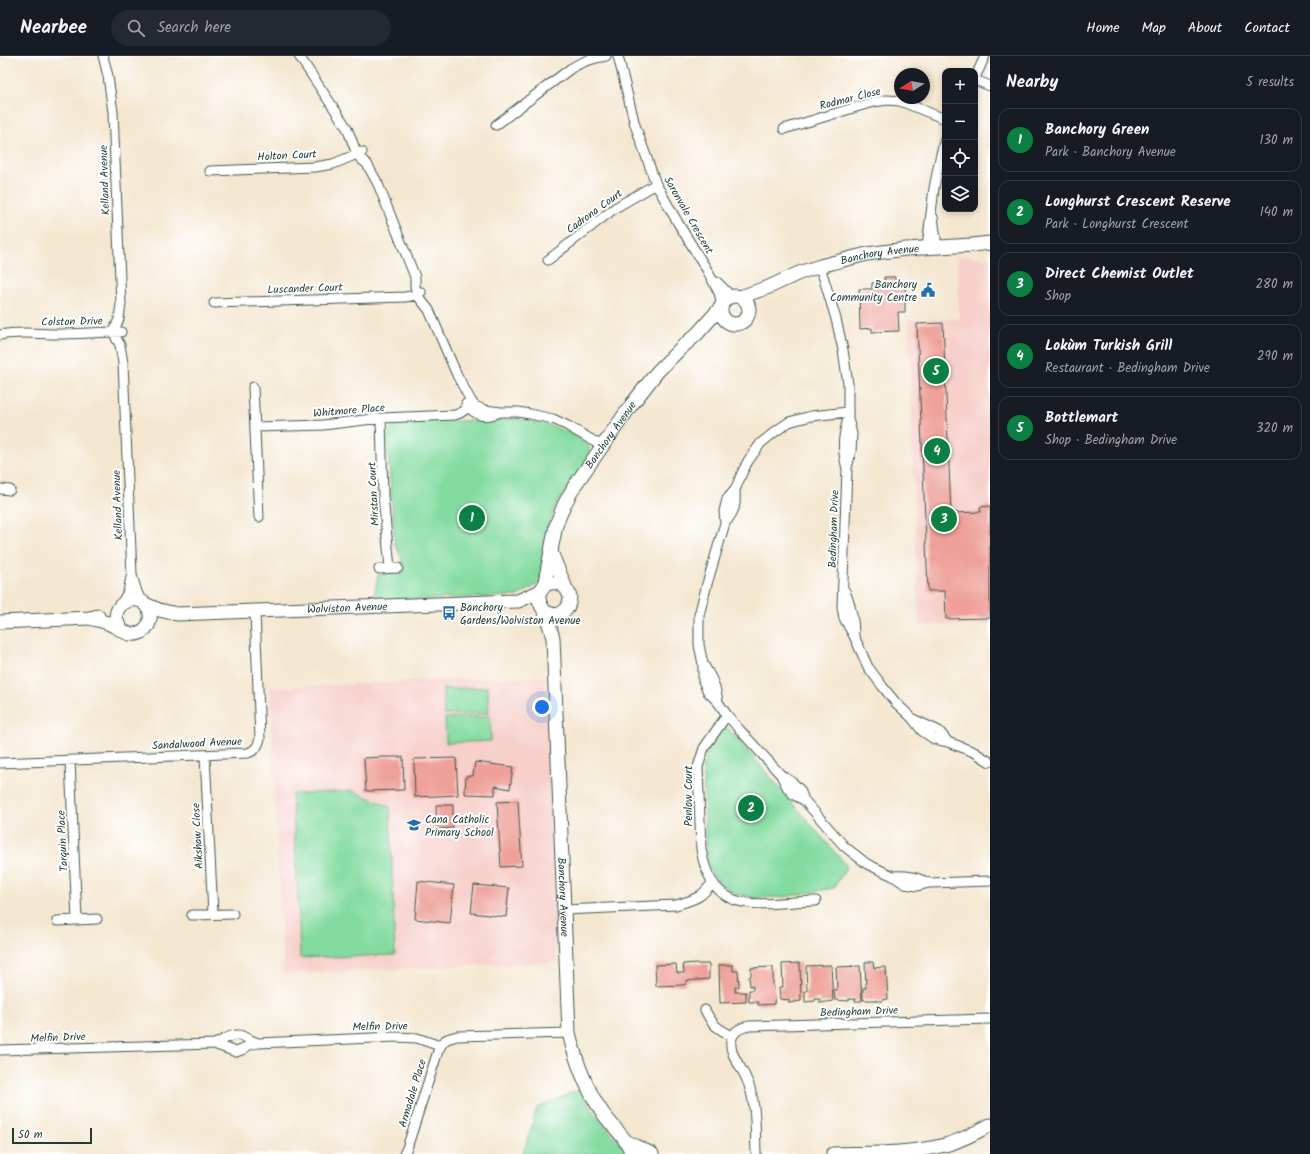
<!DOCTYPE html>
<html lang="en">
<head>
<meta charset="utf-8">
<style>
	:root { --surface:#171b24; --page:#242831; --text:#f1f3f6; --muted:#9ea1a6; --line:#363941; --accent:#0b8043 }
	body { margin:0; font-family:Kalam,sans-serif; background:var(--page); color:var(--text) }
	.controls { position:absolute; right:12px; top:12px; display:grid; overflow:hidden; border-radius:8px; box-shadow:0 2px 6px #0003 }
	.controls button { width:36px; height:36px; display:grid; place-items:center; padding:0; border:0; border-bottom:1px solid var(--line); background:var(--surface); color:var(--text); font:20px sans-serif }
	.compass { position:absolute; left:894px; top:12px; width:36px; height:36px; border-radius:50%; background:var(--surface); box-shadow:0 2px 6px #0003; rotate:259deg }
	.scale { position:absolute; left:12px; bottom:10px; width:80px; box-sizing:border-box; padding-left:4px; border:2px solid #1f3d34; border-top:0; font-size:11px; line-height:14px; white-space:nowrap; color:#1f3d34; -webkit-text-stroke:3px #fff; paint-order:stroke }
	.you { position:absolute; left:542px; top:651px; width:14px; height:14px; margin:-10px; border:3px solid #fff; border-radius:50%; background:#1a73e8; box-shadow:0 0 0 6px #1a73e833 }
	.badge { display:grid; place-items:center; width:26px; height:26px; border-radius:50%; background:var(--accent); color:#fff; font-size:13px; font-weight:700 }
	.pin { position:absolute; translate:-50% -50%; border:2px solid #fff; box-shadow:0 1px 4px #0006 }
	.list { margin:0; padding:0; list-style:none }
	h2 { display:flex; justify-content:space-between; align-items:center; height:52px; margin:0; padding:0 16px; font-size:17px }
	h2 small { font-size:13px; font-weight:400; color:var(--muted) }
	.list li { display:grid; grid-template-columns:26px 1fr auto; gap:12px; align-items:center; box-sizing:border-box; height:64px; margin:0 8px 8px; padding:0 8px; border:1px solid var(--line); border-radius:12px }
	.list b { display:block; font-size:15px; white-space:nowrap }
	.list p { margin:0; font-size:13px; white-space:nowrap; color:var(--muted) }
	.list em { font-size:13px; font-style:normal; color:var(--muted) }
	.icon { flex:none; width:22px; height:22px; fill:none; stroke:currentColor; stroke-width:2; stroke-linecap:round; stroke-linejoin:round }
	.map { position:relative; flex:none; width:990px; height:1098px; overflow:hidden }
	header { display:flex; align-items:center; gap:24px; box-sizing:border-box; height:56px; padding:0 20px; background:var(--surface); border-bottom:1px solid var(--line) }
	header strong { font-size:19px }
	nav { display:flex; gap:22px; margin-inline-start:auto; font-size:14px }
	.search { width:280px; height:36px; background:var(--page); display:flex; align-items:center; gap:10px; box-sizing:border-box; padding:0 14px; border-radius:22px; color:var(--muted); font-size:15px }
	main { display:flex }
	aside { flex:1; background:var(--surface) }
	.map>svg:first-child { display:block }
</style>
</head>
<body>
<header>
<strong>Nearbee</strong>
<div class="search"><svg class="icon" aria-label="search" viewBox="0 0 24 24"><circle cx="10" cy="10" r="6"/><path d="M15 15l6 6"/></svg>Search here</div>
<nav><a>Home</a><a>Map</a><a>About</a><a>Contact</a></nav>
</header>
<main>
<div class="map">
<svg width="990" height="1098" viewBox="0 0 990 1098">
	<rect width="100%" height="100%" fill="#fff"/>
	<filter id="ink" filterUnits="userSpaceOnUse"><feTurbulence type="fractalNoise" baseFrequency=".025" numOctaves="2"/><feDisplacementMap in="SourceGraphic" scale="8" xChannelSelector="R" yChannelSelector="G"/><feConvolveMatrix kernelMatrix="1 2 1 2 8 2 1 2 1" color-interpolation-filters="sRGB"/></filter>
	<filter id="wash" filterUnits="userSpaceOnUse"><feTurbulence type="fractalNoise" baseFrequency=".012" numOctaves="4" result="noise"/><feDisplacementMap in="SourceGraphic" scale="16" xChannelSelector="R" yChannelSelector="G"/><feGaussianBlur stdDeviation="0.9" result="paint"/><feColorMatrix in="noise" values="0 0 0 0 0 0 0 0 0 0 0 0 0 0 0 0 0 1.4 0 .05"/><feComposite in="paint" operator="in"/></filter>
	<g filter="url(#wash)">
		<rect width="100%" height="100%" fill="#f4e7d0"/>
		<path fill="#f7d0cb" d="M957 200 990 202V568L919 570 908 264 959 263Z
			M545 621 557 906 283 918 270 632 440 624Z"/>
		<path fill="#83dba0" stroke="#518c6a" d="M521 363C545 367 567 374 588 387L589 393V401L555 451 547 473 540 527 517 540 373 545 378 519 403 517 402 503 395 488 388 397V378L391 370 401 366 498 364Z
			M488 631 489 657 444 659 443 633Z
			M490 660 491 685 446 687 445 662Z
			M726 670 847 810 834 832 784 841 753 842 736 838 720 828 710 815 706 795 703 710 709 692Z
			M353 735 390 751 395 899 300 902 298 842 292 738Z
			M580 1033 588 1048 598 1062 629 1098H523L537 1052Z"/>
		<g id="blocks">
			<path fill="#eea099" d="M884 221H895V226H905L906 245H905V256H898L899 275 872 276V272L860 273 859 233H872V227L885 226Z
				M943 267 951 457 981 456 980 451 990 450V562L946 563 945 535H928L917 268Z
				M381 701H403L404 734 366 735 364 702Z
				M456 702 458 739 415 741 414 703Z
				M475 706 513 711 510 733 495 730V739L465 738 466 720H473Z
				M518 745 522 810 501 811 497 746Z
				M436 749H453V772L437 773Z
				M418 825 454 829 450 867 415 863Z
				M474 829 509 832 506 861 471 857Z
				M865 906H873L874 912 886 911 888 943 883 944V945H875V944H863V932H866Z
				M697 907 698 908H709V923L686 925V928L683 929 656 930 655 909 676 908 677 917H684L683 908Z
				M800 907 801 945 789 947V944L780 943 779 931H783L782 908Z
				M719 909H733V915H738L739 931H735V936H746V946L720 947Z
				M831 909 833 945 820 947V943H815V945L805 946V935H807L806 910Z
				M860 910 862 945H855V943H849V945L835 944 834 934H837L836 911Z
				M773 911V931H774L775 945H774V948L758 949V946H749V934H753V930H750L749 921 751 920V912Z"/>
		</g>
	</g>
	<g filter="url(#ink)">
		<use href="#blocks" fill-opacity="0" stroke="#3f564b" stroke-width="1"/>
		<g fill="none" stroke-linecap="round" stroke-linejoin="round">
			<defs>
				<path id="street" d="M103 0 108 20 113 56 121 248 119 263 116 270 115 276 116 282 120 289 123 307 132 519 137 536 142 546
					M299 0 347 72 357 98 361 103 367 108 378 128 415 221V230L417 239 429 254 457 319 471 345 475 350 485 354 501 356H518L530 358 553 363 568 370 602 390
					M618 0 635 69 656 128 678 167 707 214 719 237 722 249
					M975 22 985 0
					M975 24 990 30
					M496 69 570 13C582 5 593 2 606 0
					M784 73 873 46 887 44 900 45 945 63
					M210 115 315 111 333 108 362 96
					M933 161 937 191
					M927 191 934 132 940 102 945 83
					M548 204 615 152 656 128
					M820 210 836 263 843 294 848 328V363L852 378 851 396 847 412
					M717 226 731 240
					M214 247 405 241 417 239 421 236
					M0 279C19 275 39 278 59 278 79 278 100 276 121 276
					M253 331 259 461
					M466 348C477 361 483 362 498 357
					M381 362 383 440 390 512
					M848 363C842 383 842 393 847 413L842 551 844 562 854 580 868 611 883 631 896 647 912 662 922 675 934 683 948 686 974 696 990 706
					M255 371 323 369 381 362 455 359C462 357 468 353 471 345
					M0 433 10 434
					M725 467C735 455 736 450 735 434
					M379 513 398 512
					M845 535C851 550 854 563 854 579
					M121 548 128 536 131 521
					M703 608C712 622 716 630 718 646
					M727 659 704 692 698 711 701 793C712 864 762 846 816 845
					M913 663 939 675 948 686
					M205 700 213 858
					M70 705 77 864
					M0 707 248 697C256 694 258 690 260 683L255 555
					M781 719 787 731 794 739 804 744 844 790 867 808 893 820 905 828 917 830 929 827 990 825
					M804 744 800 734 792 726 781 719 739 673 727 659 718 646 708 636 703 625V608L699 589V559L707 528 725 467 724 455 727 443 735 434 742 417 748 405 761 387 776 375 789 366 811 360 848 356
					M893 820C907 819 916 821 929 827
					M564 854 676 849C695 843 700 843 712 827
					M192 859 233 858
					M57 865 97 863
					M705 954C713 970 717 972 732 980
					M214 988C222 985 234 976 242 980 247 982 252 985 258 987
					M0 994 214 988 236 996 242 994 249 989 258 987 396 981 417 982 440 990
					M404 1098 407 1092 438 995 443 986 447 983 457 980 569 977
					M756 1098C755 1073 757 1045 746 1022 741 1010 729 998 731 985 733 975 740 972 749 970L990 963"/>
				<g id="secondary">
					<circle cx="735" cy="254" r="14"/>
					<path id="s1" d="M740 241 769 231 799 217 820 210 867 198 906 193 972 189 990 187"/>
					<path d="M551 496 565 530"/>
					<path id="s2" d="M544 531 556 469 564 449 575 429 632 348 658 315 681 292 697 278 721 251"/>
					<path id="s3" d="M145 548 159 554 177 558 518 545 541 535"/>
					<path id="s4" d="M545 555C558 564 570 555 570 540 564 523 542 522 539 540 538 548 543 551 545 557 548 565 551 574 553 582L569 977C576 1006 585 1031 602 1056 609 1066 618 1075 625 1084 628 1088 630 1094 632 1098"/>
					<path d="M90 562C96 564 102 565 108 567 115 570 123 576 130 578 142 580 152 569 150 557 145 531 102 547 121 573"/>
					<path d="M0 566 90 562 98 560"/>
					<path d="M625 1085 652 1098"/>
					<path d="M833 1098C870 1097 909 1098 945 1089 961 1085 975 1077 990 1069"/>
				</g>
			</defs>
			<use href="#street" stroke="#3f564b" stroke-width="11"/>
			<use href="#secondary" stroke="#3f564b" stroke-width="15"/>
			<use href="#street" stroke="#fff" stroke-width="9"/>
			<use href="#secondary" stroke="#fff" stroke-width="13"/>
		</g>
	</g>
	<defs>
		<symbol id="civic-bare" viewBox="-9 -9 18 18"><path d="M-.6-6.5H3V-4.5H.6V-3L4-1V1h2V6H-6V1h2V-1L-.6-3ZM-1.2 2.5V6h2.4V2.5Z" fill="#1f6fb2" stroke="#fff" stroke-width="2.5" paint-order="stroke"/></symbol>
		<symbol id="bus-bare" viewBox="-9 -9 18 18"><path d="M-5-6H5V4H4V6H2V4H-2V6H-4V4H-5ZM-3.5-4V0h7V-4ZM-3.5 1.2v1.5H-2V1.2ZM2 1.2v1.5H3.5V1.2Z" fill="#1f6fb2" stroke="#fff" stroke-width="2.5" paint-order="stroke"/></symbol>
		<symbol id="school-bare" viewBox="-9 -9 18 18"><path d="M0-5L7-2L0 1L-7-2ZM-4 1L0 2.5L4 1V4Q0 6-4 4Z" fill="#1f6fb2" stroke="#fff" stroke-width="2.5" paint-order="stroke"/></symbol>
	</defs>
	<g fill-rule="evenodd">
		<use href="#civic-bare" x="918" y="224" width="20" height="20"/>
		<use href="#bus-bare" x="439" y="547" width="20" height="20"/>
		<use href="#school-bare" x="404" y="759" width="20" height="20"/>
	</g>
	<g text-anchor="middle" stroke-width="4" stroke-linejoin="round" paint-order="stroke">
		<g font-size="11" fill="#1f3d34" stroke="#fff">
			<text transform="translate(850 42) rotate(-14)" y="4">Rodmar Close</text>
			<text transform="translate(287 99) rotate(-3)" y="4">Holton Court</text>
			<text transform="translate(104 124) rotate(-92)" y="4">Kelland Avenue</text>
			<text transform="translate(594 155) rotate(-36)" y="4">Cadrona Court</text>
			<text transform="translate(689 159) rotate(60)" y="4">Saronvale Crescent</text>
			<text dy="4" stroke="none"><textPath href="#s1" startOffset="147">Banchory Avenue</textPath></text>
			<text transform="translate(305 232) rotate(-2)" y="4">Luscander Court</text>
			<text transform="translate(72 265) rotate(-1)" y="4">Colston Drive</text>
			<text transform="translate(349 354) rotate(-5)" y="4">Whitmore Place</text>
			<text dy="4" stroke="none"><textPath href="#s2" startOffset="169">Banchory Avenue</textPath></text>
			<text transform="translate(373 438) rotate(-93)" y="4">Mirstan Court</text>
			<text transform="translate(117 449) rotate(-92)" y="4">Kelland Avenue</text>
			<text transform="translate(833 473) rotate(-88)" y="4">Bedingham Drive</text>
			<text dy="4" stroke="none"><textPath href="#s3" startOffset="204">Wolviston Avenue</textPath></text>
			<text transform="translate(197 687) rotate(-3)" y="4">Sandalwood Avenue</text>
			<text transform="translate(688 740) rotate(-90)" y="4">Penlow Court</text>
			<text transform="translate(197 780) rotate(-93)" y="4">Aikshaw Close</text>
			<text transform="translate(62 785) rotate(-93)" y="4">Tarquin Place</text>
			<text dy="4" stroke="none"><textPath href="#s4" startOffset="385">Banchory Avenue</textPath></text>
			<text transform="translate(859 955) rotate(-2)" y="4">Bedingham Drive</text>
			<text transform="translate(380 970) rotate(-1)" y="4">Melfin Drive</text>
			<text transform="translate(58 981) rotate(-2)" y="4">Melfin Drive</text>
			<text transform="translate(412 1037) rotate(-73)" y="4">Armadale Place</text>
		</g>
		<g font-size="11" fill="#1f3d34" stroke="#fff" text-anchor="start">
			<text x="917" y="232" text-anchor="end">Banchory<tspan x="917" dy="13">Community Centre</tspan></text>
			<text x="460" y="555">Banchory<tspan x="460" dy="13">Gardens/Wolviston Avenue</tspan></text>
			<text x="425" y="767">Cana Catholic<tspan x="425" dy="13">Primary School</tspan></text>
		</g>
	</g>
</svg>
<div class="controls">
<button>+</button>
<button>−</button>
<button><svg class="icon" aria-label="locate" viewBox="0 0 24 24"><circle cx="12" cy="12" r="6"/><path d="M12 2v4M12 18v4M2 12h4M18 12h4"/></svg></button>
<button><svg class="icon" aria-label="layers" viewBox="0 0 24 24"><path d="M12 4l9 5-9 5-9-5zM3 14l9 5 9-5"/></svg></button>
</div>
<svg class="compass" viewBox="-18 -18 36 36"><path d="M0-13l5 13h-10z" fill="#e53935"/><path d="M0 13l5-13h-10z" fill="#9ea1a6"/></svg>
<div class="scale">50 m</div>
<div class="you"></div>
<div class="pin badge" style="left:472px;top:462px">1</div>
<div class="pin badge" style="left:751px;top:752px">2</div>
<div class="pin badge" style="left:944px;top:463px">3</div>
<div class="pin badge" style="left:937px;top:395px">4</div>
<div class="pin badge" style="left:936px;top:315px">5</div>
</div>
<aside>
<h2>Nearby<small>5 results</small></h2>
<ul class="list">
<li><span class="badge">1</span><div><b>Banchory Green</b><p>Park · Banchory Avenue</p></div><em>130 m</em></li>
<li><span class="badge">2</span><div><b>Longhurst Crescent Reserve</b><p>Park · Longhurst Crescent</p></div><em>140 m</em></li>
<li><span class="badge">3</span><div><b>Direct Chemist Outlet</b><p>Shop</p></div><em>280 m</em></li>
<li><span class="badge">4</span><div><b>Lokùm Turkish Grill</b><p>Restaurant · Bedingham Drive</p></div><em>290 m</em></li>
<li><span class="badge">5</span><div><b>Bottlemart</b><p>Shop · Bedingham Drive</p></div><em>320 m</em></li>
</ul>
</aside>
</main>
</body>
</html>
